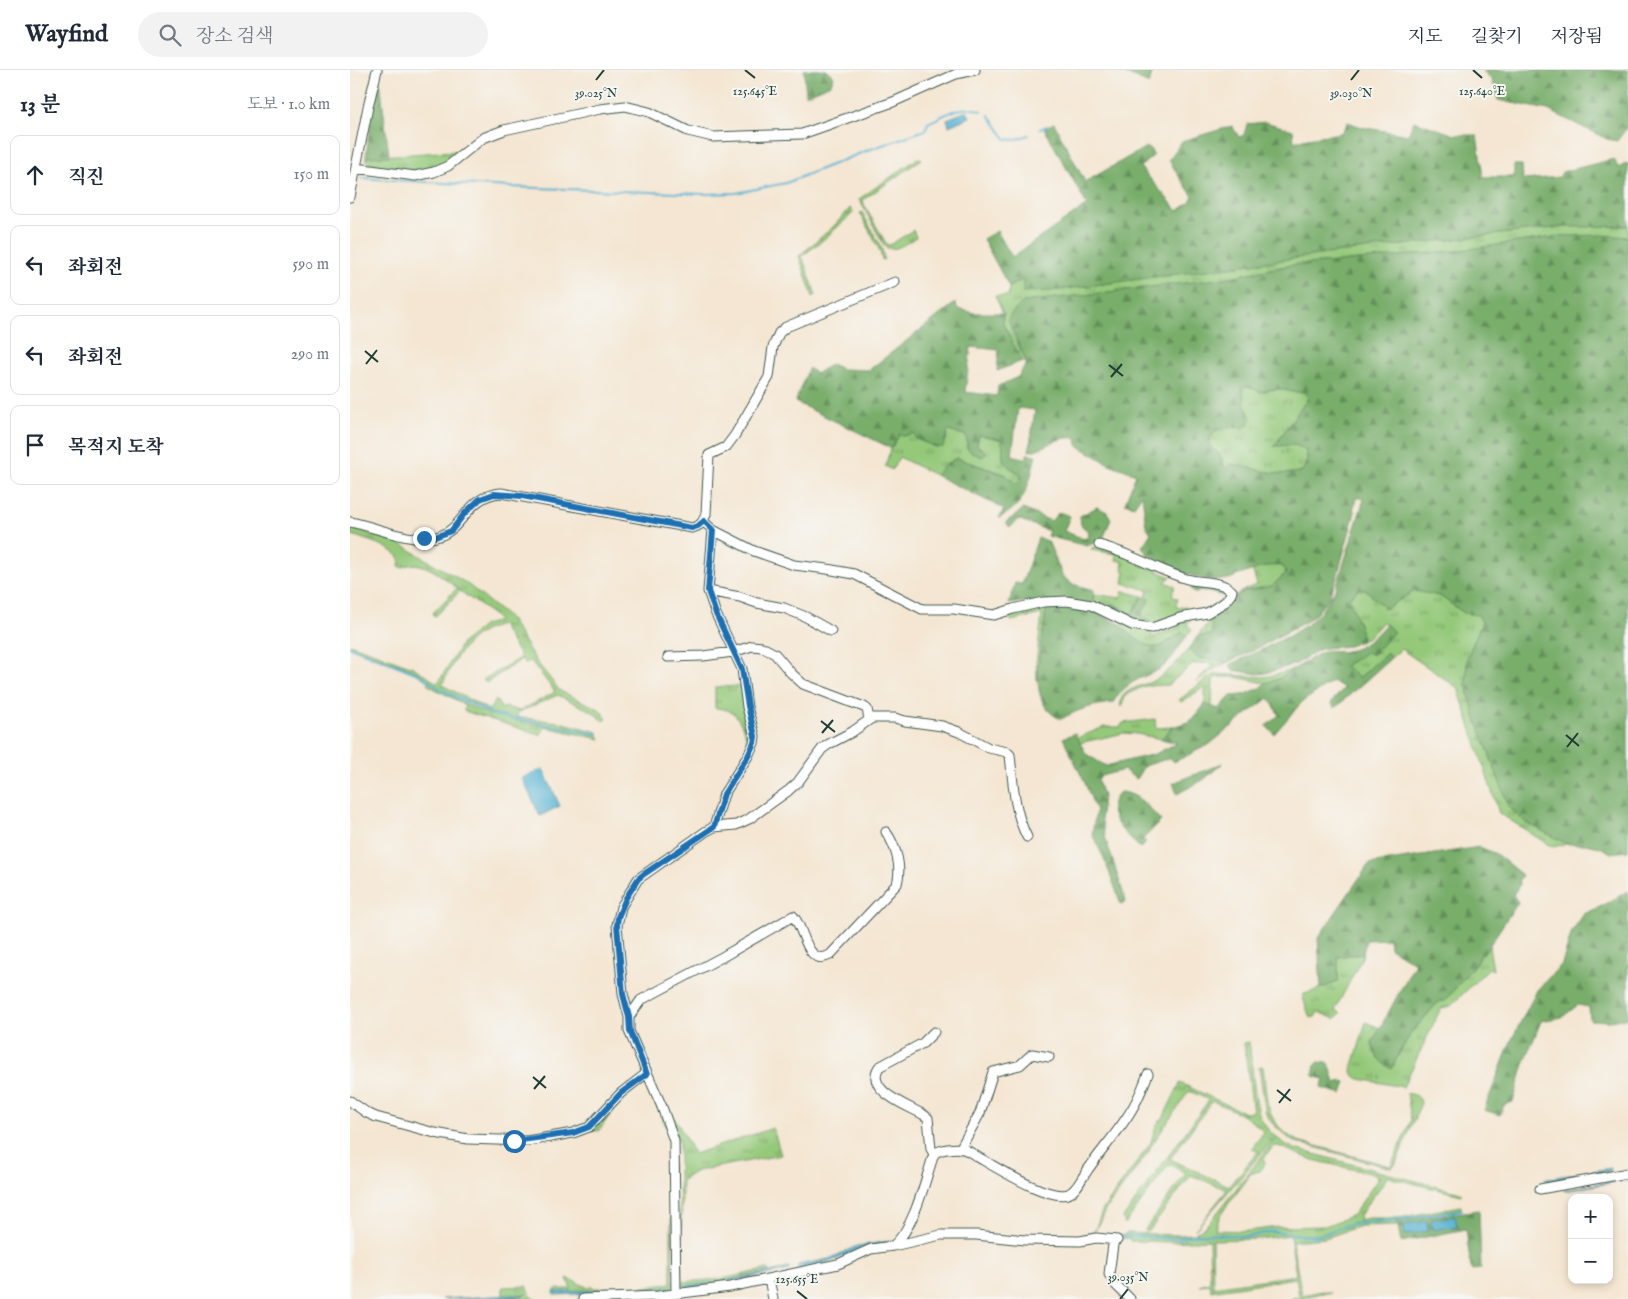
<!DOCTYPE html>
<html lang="ko">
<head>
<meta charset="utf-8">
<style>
	:root { --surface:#fff; --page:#f2f2f3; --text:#1f2937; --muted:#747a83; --line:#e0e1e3 }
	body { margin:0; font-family:"IM FELL English","Noto Serif KR",serif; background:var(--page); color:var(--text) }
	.controls { position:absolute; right:15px; bottom:15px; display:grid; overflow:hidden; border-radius:10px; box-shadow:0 2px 8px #0003 }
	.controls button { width:45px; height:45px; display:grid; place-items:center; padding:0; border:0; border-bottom:1px solid var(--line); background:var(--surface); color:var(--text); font:25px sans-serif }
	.stop { position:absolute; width:15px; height:15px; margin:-11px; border:4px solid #1f6fb2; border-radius:50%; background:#fff }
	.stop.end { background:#1f6fb2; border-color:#fff; box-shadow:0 1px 5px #0008 }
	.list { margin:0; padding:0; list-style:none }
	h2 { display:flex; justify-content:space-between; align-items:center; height:65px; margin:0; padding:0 20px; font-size:21px }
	h2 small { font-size:16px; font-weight:400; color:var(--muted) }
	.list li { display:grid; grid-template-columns:32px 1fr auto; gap:15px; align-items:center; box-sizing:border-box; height:80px; margin:0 10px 10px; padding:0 10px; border:1px solid var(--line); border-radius:10px }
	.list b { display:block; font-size:19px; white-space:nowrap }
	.list em { font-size:16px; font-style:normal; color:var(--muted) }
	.icon { flex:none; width:28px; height:28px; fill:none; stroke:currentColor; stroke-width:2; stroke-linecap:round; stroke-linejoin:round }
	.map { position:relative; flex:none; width:1278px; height:1229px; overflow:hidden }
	header { display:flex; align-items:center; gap:30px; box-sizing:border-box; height:70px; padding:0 25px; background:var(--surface); border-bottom:1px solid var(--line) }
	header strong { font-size:24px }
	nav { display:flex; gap:28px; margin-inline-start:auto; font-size:18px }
	.search { width:350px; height:45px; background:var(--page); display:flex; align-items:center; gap:12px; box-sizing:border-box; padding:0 18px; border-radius:28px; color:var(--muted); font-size:19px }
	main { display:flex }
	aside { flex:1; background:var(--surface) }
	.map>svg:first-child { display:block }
</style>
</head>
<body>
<header>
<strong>Wayfind</strong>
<div class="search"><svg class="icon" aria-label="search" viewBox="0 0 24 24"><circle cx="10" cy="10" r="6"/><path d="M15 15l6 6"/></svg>장소 검색</div>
<nav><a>지도</a><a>길찾기</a><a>저장됨</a></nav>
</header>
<main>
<aside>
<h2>13 분<small>도보 · 1.0 km</small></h2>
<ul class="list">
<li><svg class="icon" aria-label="ahead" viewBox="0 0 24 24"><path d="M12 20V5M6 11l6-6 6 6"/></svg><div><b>직진</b></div><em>150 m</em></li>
<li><svg class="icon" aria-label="left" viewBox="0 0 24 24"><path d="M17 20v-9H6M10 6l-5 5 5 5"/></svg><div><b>좌회전</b></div><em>590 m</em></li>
<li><svg class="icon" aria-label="left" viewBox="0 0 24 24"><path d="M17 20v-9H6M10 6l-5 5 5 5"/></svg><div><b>좌회전</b></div><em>290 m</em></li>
<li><svg class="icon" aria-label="arrive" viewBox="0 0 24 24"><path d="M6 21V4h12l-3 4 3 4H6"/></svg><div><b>목적지 도착</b></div></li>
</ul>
</aside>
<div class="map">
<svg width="1278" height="1229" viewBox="0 0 1278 1229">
	<defs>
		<pattern id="grass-tufts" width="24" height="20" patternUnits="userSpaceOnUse" patternTransform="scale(1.25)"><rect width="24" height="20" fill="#95c97a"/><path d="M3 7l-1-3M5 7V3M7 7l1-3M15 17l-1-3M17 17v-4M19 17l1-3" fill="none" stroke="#79a465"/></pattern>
		<pattern id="forest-firs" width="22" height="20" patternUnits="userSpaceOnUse" patternTransform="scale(1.25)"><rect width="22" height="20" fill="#78ad6a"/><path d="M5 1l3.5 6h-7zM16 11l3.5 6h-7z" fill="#628e58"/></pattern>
	</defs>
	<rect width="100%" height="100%" fill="#f6f6f2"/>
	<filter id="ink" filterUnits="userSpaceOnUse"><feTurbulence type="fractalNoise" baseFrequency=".02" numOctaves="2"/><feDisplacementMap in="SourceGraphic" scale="10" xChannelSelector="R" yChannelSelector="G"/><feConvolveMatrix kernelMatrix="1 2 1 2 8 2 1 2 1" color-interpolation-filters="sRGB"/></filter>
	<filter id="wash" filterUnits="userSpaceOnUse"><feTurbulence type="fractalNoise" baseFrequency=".0096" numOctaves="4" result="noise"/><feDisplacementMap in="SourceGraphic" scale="20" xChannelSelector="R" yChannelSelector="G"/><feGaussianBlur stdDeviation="1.12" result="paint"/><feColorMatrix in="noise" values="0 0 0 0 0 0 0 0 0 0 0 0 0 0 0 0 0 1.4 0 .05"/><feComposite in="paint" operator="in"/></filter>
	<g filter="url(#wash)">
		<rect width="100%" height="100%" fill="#f4e6d2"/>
		<path fill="url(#grass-tufts)" stroke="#5a8357" fill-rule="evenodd" d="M105 81 108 84C81 106 56 100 24 97L18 93 16 87Z
			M568 88 572 89 513 130 514 135 537 175H540L563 160 566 167C558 172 545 183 535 177L509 129Z
			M500 138 504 142 473 170 452 186 466 225 463 227 449 186 483 157Z
			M512 142 532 179 534 189 532 190 530 181 510 143Z
			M1264 156H1278V167L1211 166 1112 180 989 192 941 195 870 209 674 232 661 261 677 293 672 291 653 254V243L645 226H658L659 217 674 209 700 221 999 181 1212 157Z
			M897 316 911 322 921 319H932L941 322H956L958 328 924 376 946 375 955 380C959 389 957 393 952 401L939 405 903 400 892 396 875 398 870 385 859 376C861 361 872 352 887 358L899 342C893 336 893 326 892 317Z
			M598 361 615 365 617 370V378H633L627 376 629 364 650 369C656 376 650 386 655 393 659 399 667 401 672 405L670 411 665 413 655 404 606 388 594 396 585 405 549 387 542 400 535 396 541 378 550 364H559L565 362 566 369 586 377 596 371Z
			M0 458 47 472 116 513 160 549 186 591 210 621 249 639 257 649 253 651 243 642 208 625 169 642 166 647 209 652 248 662V664L144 644 92 620 68 603 0 576V574L63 597 87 613 89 611 112 573 134 555 149 551 142 544 110 521 85 547 82 544 107 518C93 507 70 486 52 498L49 496 50 488C38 474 16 471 0 464ZM151 555 171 587 133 610 136 613 172 589 175 593 181 591 205 622 170 641 155 637 152 639 146 630 139 640 92 615C106 586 118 563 151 555Z
			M743 477 762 480 821 507 815 512 825 516 822 525 828 529 826 535 828 538 836 536 837 541 833 545 799 555 800 550 793 547 792 543 800 529 796 527 798 520 773 513 775 501 772 500 773 492 766 490V484L741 480Z
			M919 495 933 496 936 503 922 516 895 521 862 565 848 566C864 544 880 523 907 515L902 499Z
			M1009 519 1018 521 1024 529 1065 521 1090 526 1114 543 1128 545 1132 552 1117 588 1116 614 1125 646 1159 736 1175 752 1217 774 1202 777 1149 743 1108 618 1051 579 1041 588 1037 584 1008 609 995 596 1044 562 1033 552 1022 564 1012 571 1011 560 999 528Z
			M773 521 792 526 782 544 762 533 760 541 743 533 744 524 770 528Z
			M696 534C696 560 688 585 687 611L686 593 692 544 661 551 659 544Z
			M841 549 837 555 842 559 837 566 833 562C827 565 813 576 809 578 795 581 777 560 767 553L799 560 803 567 829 557 828 552Z
			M838 580 844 582 848 588 870 590 876 593 866 598 846 612 864 593 843 594 818 615 795 616 784 621 776 625 771 637C766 617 799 616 809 608 820 600 829 590 838 580Z
			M944 599 928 609 915 613 886 607H867L863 610 862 637 855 634V617L831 632 829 630 859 607 867 604 911 607 921 606Z
			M78 610C96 624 123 640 146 646 179 654 214 658 248 665L250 669 195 657 190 665 114 641 115 635 78 615Z
			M392 616 402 662 400 674C396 670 397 668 395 663 388 646 384 639 365 638V617Z
			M805 649 806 658 822 657 811 669 787 664 774 663 729 673 727 668 754 657H770L773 653Z
			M1139 876 1143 900 1139 898 1101 936 1091 938 1053 1017 1009 1009C1004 1007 1002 1004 1002 999L1016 952 1030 958 1022 973C1025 986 1030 992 1041 998L1062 961 1066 958 1089 931H1095Z
			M1013 883 1011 890 985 940 991 943 985 949 968 942 965 947 960 948 952 925 988 912V887Z
			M899 972C902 991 904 1033 911 1049 918 1063 932 1073 945 1079L1111 1123V1125L1037 1107C1030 1121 1012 1136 1009 1150L1020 1148H1048L1111 1136V1139L1046 1150 1005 1152 969 1165H954L923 1161 897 1166 861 1163 844 1164 853 1158 863 1148 923 1072 922 1071 845 1160 877 1120 841 1105 799 1161H794L836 1103 819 1094 775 1154 773 1148 859 1030 839 1021 799 1079 800 1080 756 1139 743 1165 753 1139 800 1074 806 1056 814 1046 830 1013 895 1043 903 1042 894 973ZM862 1031C883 1040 898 1046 914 1062L902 1078 908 1082 879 1116 820 1089ZM928 1076 963 1090 1028 1105 1027 1110 1003 1145 975 1156 927 1157 899 1161 865 1160C869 1139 890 1123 900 1104L909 1101 915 1094 914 1088 923 1077Z
			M913 996C917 1028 914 1054 948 1071L1040 1096 1042 1094 1061 1050 1057 1023C1064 1025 1070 1025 1071 1033L1045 1095 1041 1098 942 1071 922 1053 916 1044 909 997Z
			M293 1009 298 1010 322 1065 323 1217 321 1218 204 1222 206 1219H221L217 1208 237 1217 242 1216 243 1218H287L319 1214 321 1211V1075L316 1057 297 1012H292L268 1033 249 1061 236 1060Z
			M319 1037 344 1084 423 1058 431 1085 346 1101 332 1110 331 1212 372 1209 418 1199 419 1202 365 1213 330 1216 329 1072 316 1040Z
			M1261 1100 1259 1102 1196 1113 1195 1111Z
			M1033 1151H1047V1155L1010 1156 975 1168 942 1171 952 1225 972 1221 981 1223H971L951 1229H940L949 1226 946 1208 861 1221 860 1214 849 1215 860 1212 859 1170 823 1172 780 1171V1168L771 1169V1167L784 1166 826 1169 843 1165H863L898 1167 923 1162 955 1166H969L1000 1154ZM940 1165 946 1205 863 1217 862 1170 909 1169Z
			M777 1163 829 1165 843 1164C819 1171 795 1164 771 1166Z
			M177 1216 182 1228 186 1229H141L170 1227 176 1224 153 1226V1217Z"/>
		<path fill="url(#forest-firs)" stroke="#4c754f" fill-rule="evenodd" d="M454 0H476L484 6 481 14 456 25Z
			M768 0H803L799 14Z
			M1132 0H1278V56L1267 71 1257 69 1198 40 1148 30 1142 10Z
			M30 11 39 86 16 87 21 43Z
			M1064 51 1105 65H1127L1133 107H1164V95H1172L1173 110 1210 107 1212 102 1264 89 1268 98 1278 93V156L1212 157 999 181 700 221 673 222V209L659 217 633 169 647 161 662 187 737 135 694 58 704 53 735 112 796 77 800 79 804 85 790 97 828 141 840 132 843 126 830 108 819 90 832 71 882 56 889 67 894 65 897 54 915 52 943 60 944 72 957 68 991 63 998 52 1011 57 1058 65Z
			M1252 165 1278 167V781L1261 783 1250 777 1235 774H1217L1175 752 1159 737 1125 646 1116 614 1117 588 1132 552 1128 545 1114 543 1090 526 1065 521 1035 539 1018 521 1009 519 999 528 1011 560 1012 571 999 576 976 578 968 580 946 594 916 603 907 604 883 600 880 595 939 566 958 554 971 542 986 518 1014 429 1008 427 1003 439 1005 442 986 510 979 527 967 543 957 551 904 580 876 593 870 590 848 588 844 582 838 580 848 566 862 565 861 551 885 527 895 521 922 516 936 503 933 496C913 494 906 500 889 505 885 506 882 509 878 509 851 515 820 496 797 484L792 477 801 463 796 456 792 424 784 436 775 433 786 404 759 394 727 375 726 368C706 365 697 379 679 381L685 340 668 338 662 385 677 389V384L686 385C679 413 677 434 649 448L654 439 585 405 594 396 606 388 655 405 665 413 670 411 672 405C666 401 659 398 655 393 650 386 656 376 650 369L629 365 627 376 637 383 632 387 621 382 617 378V370L615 365 598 361 593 377H586L566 369 564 363 554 366 550 364 541 378 445 332 459 298 466 304 481 294 492 299 519 300 605 233 608 239 625 243H653V254L672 291 647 301 649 280 621 277 615 322 647 326 648 316 668 307 677 293 658 250 661 244 673 232 870 209 941 195 989 192 1112 180 1211 166ZM897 316 911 322 921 319H932L941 322H956L958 329 924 376 946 375 955 380C959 389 957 393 952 401 926 408 907 398 882 394L875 398 870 385 859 375 860 367 867 359 874 360 878 356 893 358 899 354 901 348 894 334V327L892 317Z
			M747 437 757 442 761 449 753 469 737 476 697 466 699 461 668 449 660 458 656 452 666 445 673 439 701 451 709 442 720 446 714 461 734 469 738 467 739 462 731 455 730 446Z
			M688 468 698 471 713 507 722 514 744 520 743 533 671 532 659 534 665 513 672 514Z
			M848 513 880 521 878 527 850 520 845 524 841 519 843 515Z
			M792 526 800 529 792 543 793 547 802 551 799 555H787L760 541 762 533 782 544Z
			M696 534 736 536 767 553 781 565 801 577H809L833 562 837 566C829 576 822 590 813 597 807 601 801 603 795 606 781 612 770 620 763 633 743 635 729 639 711 649 670 632 696 567 696 534Z
			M1036 554 1044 562 1022 585 1017 582 995 596 1009 608 1037 583 1041 588 985 638 981 633 994 618 983 611 952 632 924 664 916 656 929 645 919 628 898 643 860 674 824 692 820 688 794 696 786 709 774 700 751 706 748 711 753 726 751 747 756 770 776 831 771 834 754 788 742 764 746 741 735 713 713 668 725 663 736 684 756 696 805 684 827 673 811 669 822 657 838 652 844 648 855 634 869 639 881 626 893 625 910 618 915 613 928 609 970 583C979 580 988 583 997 581 1014 578 1025 566 1036 554Z
			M873 693 853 710 827 724 823 713Z
			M770 722C789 723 799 738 811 751L793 769 796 773 790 778C776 764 748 742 770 722Z
			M1130 777 1146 784 1172 805 1168 812 1170 814 1163 825 1168 832 1139 876 1095 931H1089L1062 961 1041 999C1030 992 1025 986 1022 973L1065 893 1040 878 1039 869 1016 870 1013 883 988 887V912L971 918 968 868 1019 794Z
			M1278 821V948L1259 951 1240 950 1239 937 1228 935 1212 947 1191 951 1174 994 1163 1032 1154 1035 1150 1045 1134 1040 1161 971 1187 920 1212 894 1222 861 1234 844 1252 836Z
			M969 992 979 993 985 1013 992 1011 996 1012 992 1024 971 1018 974 1009 963 1006 965 995Z
			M1129 1140 1131 1199 1121 1200 1116 1159 1051 1172 1047 1151Z"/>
		<path fill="#53b1d1" stroke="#397782" d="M617 41 620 47 599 56 597 49Z
			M193 699 210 736 190 746 172 708Z
			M1261 1098V1100L1195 1111 1194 1109Z
			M1278 1108V1110L1214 1121V1120Z
			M1105 1146 1107 1156 1083 1160 1081 1150Z
			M1077 1151 1078 1161 1055 1165 1054 1155Z
			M541 1171 540 1173 510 1179 482 1191 448 1199V1195L479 1189 507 1176Z
			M439 1198V1200L365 1215 331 1219 330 1216 365 1213Z
			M321 1218V1220L204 1225V1222Z
			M176 1224C163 1229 109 1229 92 1229Z"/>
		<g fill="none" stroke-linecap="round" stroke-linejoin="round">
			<path stroke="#53b1d1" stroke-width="2" d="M639 45 656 69 664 70 679 65
				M690 59 697 56
				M10 108 160 117 355 124 386 123 436 113 521 79 575 60 578 53C595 45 613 33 632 41
				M0 577 68 604 92 620 144 645 248 664
				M771 1167 784 1166 826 1169 843 1165 863 1164 898 1167 923 1161 955 1166H969L1000 1154 1046 1150 1112 1140"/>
		</g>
	</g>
	<g filter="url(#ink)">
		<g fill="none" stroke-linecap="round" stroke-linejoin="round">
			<defs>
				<path id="minor" d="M6 98 65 106 84 102 98 96 133 68 154 60 250 39 275 36 299 42 338 61 363 67 452 64 543 32 606 4 625 0
					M0 127 18 37 27 0
					M353 451 363 460 404 481 444 495 477 499 504 504 572 539H604L644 545 663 539 693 532 717 531 741 535 782 555 802 558 830 548 857 543 875 532 881 524 882 521C870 510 851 513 837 509 807 500 780 483 749 475
					M0 452C28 457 57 473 86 467 115 460 115 426 151 423L342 458C350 456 353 453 356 444L359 385 376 377 385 365 419 307 423 277 429 263 436 257 545 212
					M363 460 358 521 366 544 392 599 397 637 405 666 404 673 398 686 374 724 364 757
					M358 521 390 527 407 533 434 538 456 547 481 561
					M318 587 353 586 383 582 402 576 412 577 425 584 441 603 453 614 514 637 517 639 519 649
					M279 947 291 930 374 886 443 846C455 858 456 898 480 885L547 814C552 797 546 776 536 762
					M0 1031 17 1043 26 1047 85 1063 118 1069 177 1071 223 1063 239 1057 271 1023 297 1003
					M610 1079 630 1043 643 1002 670 995 682 984 699 987
					M584 1084C590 1079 605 1077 613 1079 620 1081 627 1087 633 1090 651 1100 698 1130 718 1124 726 1121 730 1111 735 1104 749 1082 769 1062 782 1039 789 1028 793 1016 798 1004
					M1190 1119 1278 1103
					M763 1175 759 1204 766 1215 780 1229
					M543 1176 591 1165H626L675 1170 730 1171 746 1168 767 1170
					M419 1209 423 1229
					M326 1223 324 1071 312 1037 279 961V947L273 924 267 855 271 837 288 809 355 762 364 757 386 755 399 749 438 721 448 712 472 679 479 674 502 662 522 648H545L555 651 592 656 609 662 639 678 657 682 660 685C663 712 664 742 677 767
					M233 1229 308 1226 380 1217 488 1194 521 1179 543 1176C565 1157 575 1110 584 1084L581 1079 578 1048 574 1045C559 1036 514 1021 529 997L573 973 584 962"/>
			</defs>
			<use href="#minor" stroke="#3f564c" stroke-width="11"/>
			<use href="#minor" stroke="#fff" stroke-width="9"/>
		</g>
	</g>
	<g fill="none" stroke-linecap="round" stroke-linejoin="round" filter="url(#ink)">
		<path stroke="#1f6fb2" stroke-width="6" d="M74 468 85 467 101 461 115 443 130 429 144 424 172 426 342 458 348 456 354 451 363 460 358 521 366 544 392 599 398 636 405 666 404 673 398 686 374 724 364 757 294 804 288 809 276 828 268 847 267 855 273 924 279 947 280 961 297 1004 271 1023 239 1057 223 1063 164 1071"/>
	</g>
	<path fill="none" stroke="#1f3d34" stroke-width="2" d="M395 0 405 8M1123 0 1132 8M246 10 254 0M1001 10 1009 0M15 281 28 292M16 294 27 280M759 295 773 306M761 307 772 294M471 651 485 662M472 663 483 650M1216 665 1229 676M1217 677 1228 663M183 1007 196 1018M184 1019 195 1006M927 1020 941 1031M929 1033 940 1019M447 1221 457 1229M770 1229 778 1219"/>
	<g font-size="12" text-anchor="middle" fill="#1f3d34" stroke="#f6f6f2" stroke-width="4" stroke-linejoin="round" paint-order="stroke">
		<text x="1132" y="25">125.640°E</text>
		<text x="405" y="25">125.645°E</text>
		<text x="246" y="27">39.025°N</text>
		<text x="1001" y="27">39.030°N</text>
		<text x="778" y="1211">39.035°N</text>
		<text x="447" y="1213">125.655°E</text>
	</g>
</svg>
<div class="controls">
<button>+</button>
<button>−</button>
</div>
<div class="stop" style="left:164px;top:1071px"></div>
<div class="stop end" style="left:74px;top:468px"></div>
</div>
</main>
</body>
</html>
